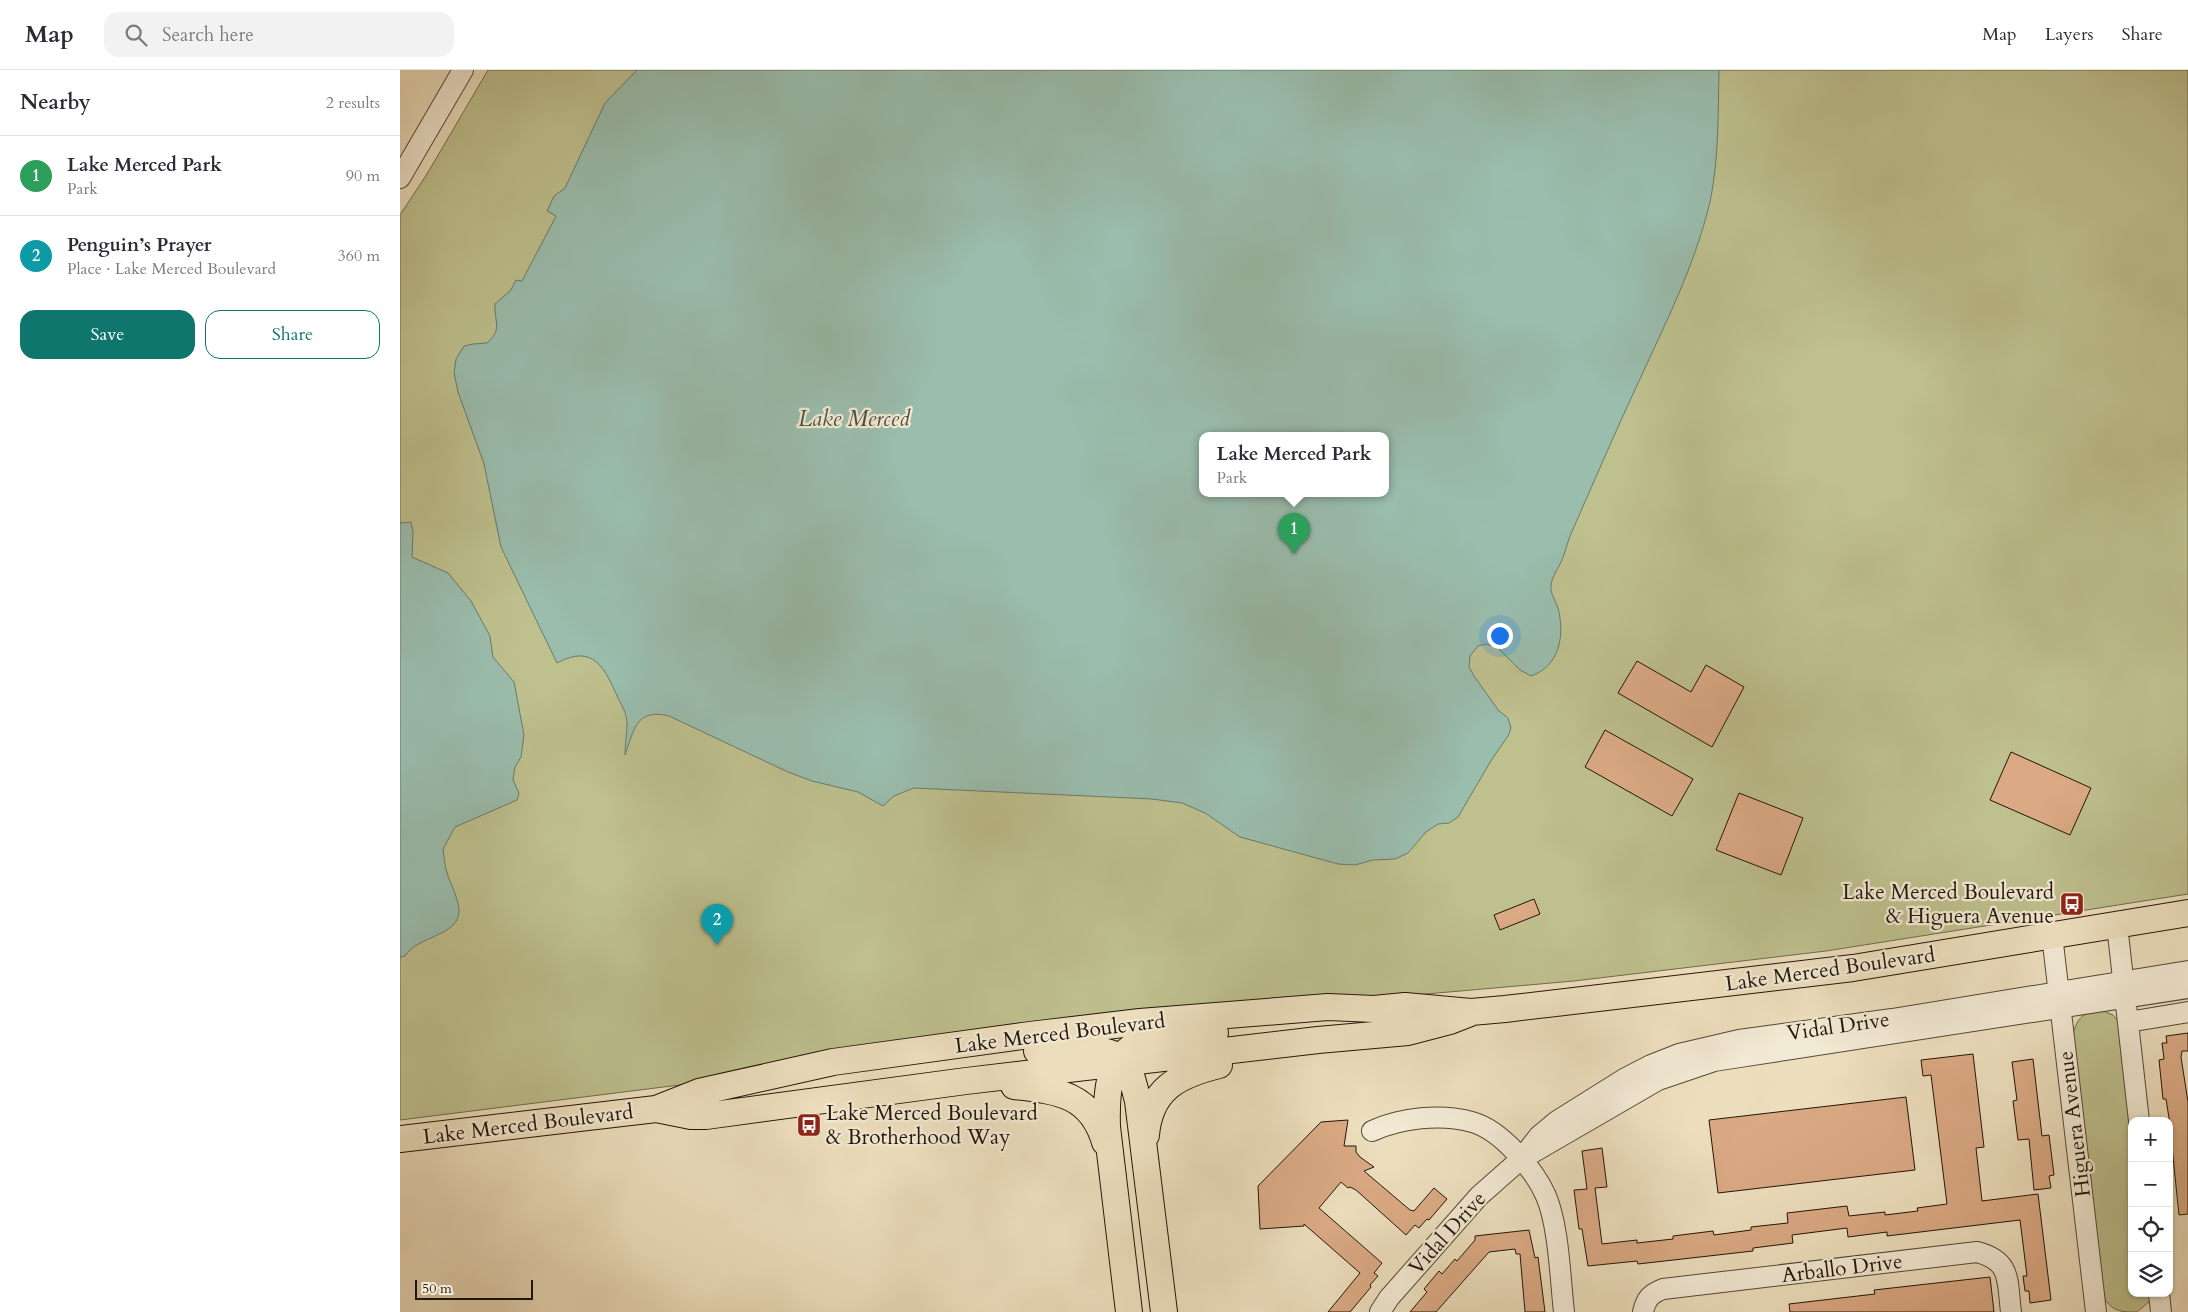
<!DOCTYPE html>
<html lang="en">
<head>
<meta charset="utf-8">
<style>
	:root { --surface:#fff; --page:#f2f2f3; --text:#2b2b33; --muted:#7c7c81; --line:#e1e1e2; --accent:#0f766e }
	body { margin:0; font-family:Cardo,serif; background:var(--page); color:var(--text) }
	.controls { position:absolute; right:15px; bottom:15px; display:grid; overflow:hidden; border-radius:10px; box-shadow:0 1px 4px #0004 }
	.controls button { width:45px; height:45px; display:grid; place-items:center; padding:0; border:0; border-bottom:1px solid var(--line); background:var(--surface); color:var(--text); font:25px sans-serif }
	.scale { position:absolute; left:15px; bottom:12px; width:118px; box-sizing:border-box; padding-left:5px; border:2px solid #221609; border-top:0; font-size:14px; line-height:18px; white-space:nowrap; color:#221609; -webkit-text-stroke:4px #f3ead5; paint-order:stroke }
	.you { position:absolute; left:1099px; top:565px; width:18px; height:18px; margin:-12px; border:4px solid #fff; border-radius:50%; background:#1a73e8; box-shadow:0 0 0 8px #1a73e833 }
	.badge { display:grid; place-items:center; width:32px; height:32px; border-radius:50%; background:var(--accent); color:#fff; font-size:16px; font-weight:700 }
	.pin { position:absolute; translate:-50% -41px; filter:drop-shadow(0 1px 2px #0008) }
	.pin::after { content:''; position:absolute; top:26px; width:18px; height:15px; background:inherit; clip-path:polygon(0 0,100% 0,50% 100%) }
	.popup { position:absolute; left:799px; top:362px; width:190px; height:65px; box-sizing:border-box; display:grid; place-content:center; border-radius:10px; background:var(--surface); filter:drop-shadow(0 1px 4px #0005); font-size:16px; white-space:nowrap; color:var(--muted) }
	.popup b { font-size:19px; color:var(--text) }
	.popup::after { content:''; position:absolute; left:50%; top:100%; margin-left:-10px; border:10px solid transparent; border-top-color:var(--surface) }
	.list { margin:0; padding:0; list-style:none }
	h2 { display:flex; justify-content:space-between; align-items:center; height:65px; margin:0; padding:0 20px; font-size:21px }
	h2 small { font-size:16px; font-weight:400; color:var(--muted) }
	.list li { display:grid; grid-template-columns:32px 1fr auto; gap:15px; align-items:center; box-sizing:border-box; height:80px; padding:0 20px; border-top:1px solid var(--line) }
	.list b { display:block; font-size:19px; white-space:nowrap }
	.list p { margin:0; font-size:16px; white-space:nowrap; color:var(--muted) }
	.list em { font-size:16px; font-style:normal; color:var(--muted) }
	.actions { display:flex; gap:10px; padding:15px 20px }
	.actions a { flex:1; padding:11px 0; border:1px solid var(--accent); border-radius:15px; text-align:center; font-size:18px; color:var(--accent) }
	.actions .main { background:var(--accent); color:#fff }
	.icon { flex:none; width:28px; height:28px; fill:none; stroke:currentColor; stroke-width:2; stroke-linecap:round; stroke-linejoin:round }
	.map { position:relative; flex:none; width:1788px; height:1242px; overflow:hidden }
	header { display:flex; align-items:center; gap:30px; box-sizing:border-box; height:70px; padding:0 25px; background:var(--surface); border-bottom:1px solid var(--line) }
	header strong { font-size:24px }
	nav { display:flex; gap:28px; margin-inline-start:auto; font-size:18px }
	.search { width:350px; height:45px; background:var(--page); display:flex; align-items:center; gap:12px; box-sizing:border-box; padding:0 18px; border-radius:15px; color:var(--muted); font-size:19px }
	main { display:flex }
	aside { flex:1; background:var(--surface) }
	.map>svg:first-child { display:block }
</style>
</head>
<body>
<header>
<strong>Map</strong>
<div class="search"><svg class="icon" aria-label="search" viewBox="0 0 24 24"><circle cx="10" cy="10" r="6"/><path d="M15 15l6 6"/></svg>Search here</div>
<nav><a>Map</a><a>Layers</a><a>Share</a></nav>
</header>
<main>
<aside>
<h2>Nearby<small>2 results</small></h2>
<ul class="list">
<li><span class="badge" style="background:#2e9e5b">1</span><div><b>Lake Merced Park</b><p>Park</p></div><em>90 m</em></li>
<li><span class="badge" style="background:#0f9aa8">2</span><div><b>Penguin’s Prayer</b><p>Place · Lake Merced Boulevard</p></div><em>360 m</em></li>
</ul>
<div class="actions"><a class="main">Save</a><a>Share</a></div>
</aside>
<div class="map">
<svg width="1788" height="1242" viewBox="0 0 1788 1242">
	<rect width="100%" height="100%" fill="#eddfbe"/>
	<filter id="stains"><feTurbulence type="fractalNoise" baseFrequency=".004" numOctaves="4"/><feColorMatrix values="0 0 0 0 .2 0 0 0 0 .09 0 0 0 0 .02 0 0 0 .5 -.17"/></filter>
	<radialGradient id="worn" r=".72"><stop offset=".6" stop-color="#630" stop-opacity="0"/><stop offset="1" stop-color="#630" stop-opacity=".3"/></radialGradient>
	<path fill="#bec08e" stroke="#706b4c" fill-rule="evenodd" d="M88 0H1788V824L1426 881 1174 911 958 930 0 1050V145L27 104ZM803 365H985V423H803Z
		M1701 940 1713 945 1719 952 1732 1051V1223H1751L1749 1232 1737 1242C1721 1242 1713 1242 1703 1227L1673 964C1678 946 1683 943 1701 940Z"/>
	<path fill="#9abdad" stroke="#6a7a6b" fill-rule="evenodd" d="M237 0H1319C1318 44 1319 89 1310 132 1295 195 1266 252 1239 311 1215 362 1193 414 1170 466 1167 474 1165 484 1161 492 1157 501 1150 509 1151 520 1152 526 1156 532 1158 538 1165 565 1160 596 1131 606L1120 600 1098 578 1086 574 1078 576 1070 586 1069 597 1074 606 1099 641 1108 648 1111 658 1108 666 1092 689 1058 747 1049 753 1038 754 1026 762 1008 783 995 789 973 790 955 795 938 794 840 767 805 743 782 733 752 729 514 718 494 726 483 736 458 722 412 711 388 702 269 646C236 638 234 660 225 685 225 674 227 664 227 654 227 644 222 636 218 628 205 599 194 573 157 593L101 477 84 394 58 322 54 303 56 289 64 276 73 274 87 273C103 259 94 252 95 234L111 220 116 210 122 211 156 146 147 141 154 126 165 118 205 33ZM803 365H985V423H803Z
		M11 452 13 462 12 487 48 503 71 531 90 566 93 587 114 612 124 665 121 687 115 697 113 710 119 723 117 730 55 757 43 779C44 788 45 797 48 806 52 817 58 828 59 840 60 866 17 866 5 886L0 887V453Z"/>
	<path fill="#dbaa85" stroke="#221609" d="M1237 591 1291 622 1306 595 1344 617 1312 677 1218 623Z
		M1205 660 1293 709 1272 746 1185 697Z
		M1611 682 1691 718 1670 765 1590 730Z
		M1339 723 1403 748 1381 805 1316 780Z
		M1134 829 1140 844 1100 860 1094 845Z
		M1788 963V981H1782L1781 987 1788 1032V1144L1779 1145 1769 1048 1766 1029H1763L1759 990 1764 989 1762 973H1767L1766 966Z
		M1573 984 1584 1077 1576 1078 1582 1131 1638 1124 1651 1230 1630 1233 1629 1221H1625L1623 1206H1627L1620 1150 1487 1166V1162L1448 1167 1447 1158 1392 1165 1393 1173 1353 1178V1181L1238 1194 1237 1191 1188 1196 1182 1159H1179L1174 1120 1187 1119 1182 1081 1202 1078 1207 1117 1195 1118 1202 1174 1237 1170V1173L1273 1169V1166L1313 1161 1314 1165 1351 1160V1157L1388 1153 1387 1143 1447 1136 1449 1146 1485 1142V1145L1518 1141 1517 1138 1547 1134 1531 1005 1523 1006 1521 990Z
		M1633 989 1642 1066 1649 1065 1654 1105 1649 1106 1651 1118 1634 1120 1629 1069 1618 1070 1613 1031 1617 1030 1612 992Z
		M1506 1027 1515 1100 1318 1123 1309 1050Z
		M948 1050 944 1076H956V1082L960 1087 974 1097 964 1101 1010 1140 1014 1141 1034 1118 1047 1129 1029 1150 1027 1149 1019 1158 1015 1155 1006 1165 956 1120 950 1117 948 1118 941 1112 919 1138 982 1193 974 1203 978 1206 970 1215 971 1217 950 1242H928L960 1203 904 1154V1156L860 1159 858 1116 921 1052Z
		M1129 1160 1135 1188 1138 1187 1145 1242H1125L1120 1184H1116L1115 1179 1089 1182 1036 1242H1010L1027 1222 1024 1219 1039 1201 1042 1204 1055 1189 1057 1191 1075 1170V1166Z
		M1590 1207 1594 1242H1390L1389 1234 1475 1224 1474 1220Z"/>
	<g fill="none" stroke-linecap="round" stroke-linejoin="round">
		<defs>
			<path id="minor" d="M0 108 63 0
				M1717 855 1739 1051
				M1652 865 1696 1242
				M1728 952 1788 942
				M972 1061C1000 1048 1041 1043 1072 1052 1101 1060 1134 1099 1146 1126 1159 1157 1160 1207 1164 1242
				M1132 1083 1258 1010 1314 991 1788 918
				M1759 1223 1761 1242
				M980 1242 989 1228 1079 1126 1121 1089 1139 1066 1157 1051 1224 1009 1251 995 1279 984 1339 970 1492 949 1788 901
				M1243 1242C1246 1229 1250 1224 1263 1219L1577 1182C1612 1191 1607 1211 1611 1242"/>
			<path id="major" d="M637 981C658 978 708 974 723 991 732 1002 734 1017 738 1031L764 1242
				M614 1016C658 1021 691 1024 705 1072
				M256 1039 299 1022 433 992 630 965 740 952 928 937 974 939 1005 936 1071 942 1105 939 1453 898 1788 843
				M746 1065C750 1019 778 1005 819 995
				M0 1069 256 1039 291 1046H306L566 1011 918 970 1008 962 1050 951 1068 944
				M729 1242 707 1057C704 963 738 972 815 963"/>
		</defs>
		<use href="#minor" stroke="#554836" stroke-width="22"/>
		<use href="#major" stroke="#221609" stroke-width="28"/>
		<use href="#minor" stroke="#f3ead5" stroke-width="20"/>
		<use href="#major" stroke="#eddfbe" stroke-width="26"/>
	</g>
	<defs>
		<symbol id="bus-square" viewBox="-11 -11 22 22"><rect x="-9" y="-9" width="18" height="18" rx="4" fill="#8f2418" stroke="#f3ead5"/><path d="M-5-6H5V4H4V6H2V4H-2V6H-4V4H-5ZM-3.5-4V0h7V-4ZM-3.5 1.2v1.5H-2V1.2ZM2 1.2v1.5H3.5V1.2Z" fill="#fff"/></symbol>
	</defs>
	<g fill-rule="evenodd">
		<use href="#bus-square" x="1658" y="820" width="28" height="28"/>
		<use href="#bus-square" x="395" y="1041" width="28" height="28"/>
	</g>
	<g text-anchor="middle" stroke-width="4.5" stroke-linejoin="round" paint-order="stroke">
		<g font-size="21" fill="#221609" stroke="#f3ead5" text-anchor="end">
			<text x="1654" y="829">Lake Merced Boulevard<tspan x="1654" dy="24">&amp; Higuera Avenue</tspan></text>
			<text x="426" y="1050" text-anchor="start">Lake Merced Boulevard<tspan x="426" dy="24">&amp; Brotherhood Way</tspan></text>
		</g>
		<g font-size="21" fill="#221609" stroke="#f3ead5">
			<text transform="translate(1430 899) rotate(-8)" y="7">Lake Merced Boulevard</text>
			<text transform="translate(1438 956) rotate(-8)" y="7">Vidal Drive</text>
			<text transform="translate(660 963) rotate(-7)" y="7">Lake Merced Boulevard</text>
			<text transform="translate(128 1054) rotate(-7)" y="7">Lake Merced Boulevard</text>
			<text transform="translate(1674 1054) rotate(-97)" y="7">Higuera Avenue</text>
			<text transform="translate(1047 1163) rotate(-48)" y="7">Vidal Drive</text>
			<text transform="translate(1442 1198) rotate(-7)" y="7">Arballo Drive</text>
		</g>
		<g font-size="22" font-style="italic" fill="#4c5042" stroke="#f3ead5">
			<text x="454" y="356">Lake Merced</text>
		</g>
	</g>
	<rect width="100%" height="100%" filter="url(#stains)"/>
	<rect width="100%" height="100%" fill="url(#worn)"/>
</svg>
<div class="controls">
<button>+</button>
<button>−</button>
<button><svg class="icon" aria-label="locate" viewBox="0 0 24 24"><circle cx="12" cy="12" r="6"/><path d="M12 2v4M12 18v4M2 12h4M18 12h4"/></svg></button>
<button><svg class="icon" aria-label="layers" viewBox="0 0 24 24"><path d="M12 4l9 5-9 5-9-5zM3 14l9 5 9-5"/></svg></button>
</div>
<div class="scale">50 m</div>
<div class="you"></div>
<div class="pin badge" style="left:894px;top:484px;background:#2e9e5b">1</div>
<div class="popup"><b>Lake Merced Park</b>Park</div>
<div class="pin badge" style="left:317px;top:875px;background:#0f9aa8">2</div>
</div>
</main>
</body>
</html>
